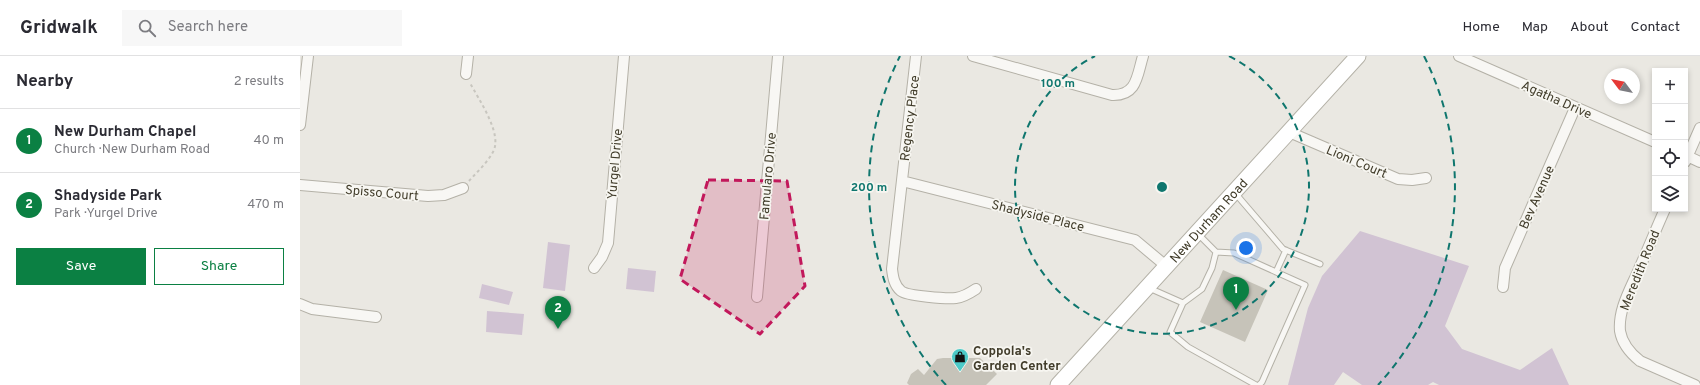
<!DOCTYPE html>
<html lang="en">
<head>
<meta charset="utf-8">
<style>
	:root { --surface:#fff; --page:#f7f7f7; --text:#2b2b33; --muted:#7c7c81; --line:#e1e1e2; --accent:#0b8043 }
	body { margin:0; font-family:Overpass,sans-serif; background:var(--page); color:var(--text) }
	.controls { position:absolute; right:12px; top:12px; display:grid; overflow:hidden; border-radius:0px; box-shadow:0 2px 6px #0003 }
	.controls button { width:36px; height:36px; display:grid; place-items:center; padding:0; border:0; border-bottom:1px solid var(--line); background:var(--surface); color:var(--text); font:20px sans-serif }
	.compass { position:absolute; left:1304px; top:12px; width:36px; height:36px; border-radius:50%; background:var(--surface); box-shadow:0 2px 6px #0003; rotate:302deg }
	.you { position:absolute; left:946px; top:192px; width:14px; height:14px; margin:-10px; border:3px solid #fff; border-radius:50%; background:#1a73e8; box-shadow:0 0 0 6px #1a73e833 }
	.badge { display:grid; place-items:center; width:26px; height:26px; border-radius:50%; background:var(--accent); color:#fff; font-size:13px; font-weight:700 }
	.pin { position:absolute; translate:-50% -33px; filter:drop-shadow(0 1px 2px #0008) }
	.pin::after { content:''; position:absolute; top:21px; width:14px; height:12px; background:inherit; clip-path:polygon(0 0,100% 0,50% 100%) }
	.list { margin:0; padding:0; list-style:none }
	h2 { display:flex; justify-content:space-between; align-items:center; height:52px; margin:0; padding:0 16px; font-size:17px }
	h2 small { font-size:13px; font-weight:400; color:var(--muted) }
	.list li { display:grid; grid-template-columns:26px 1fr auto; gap:12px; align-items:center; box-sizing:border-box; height:64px; padding:0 16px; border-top:1px solid var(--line) }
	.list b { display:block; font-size:15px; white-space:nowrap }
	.list p { margin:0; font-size:13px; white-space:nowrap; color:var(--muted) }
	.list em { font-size:13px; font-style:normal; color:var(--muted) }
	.actions { display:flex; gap:8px; padding:12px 16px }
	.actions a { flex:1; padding:9px 0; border:1px solid var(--accent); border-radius:0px; text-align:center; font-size:14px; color:var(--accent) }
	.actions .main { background:var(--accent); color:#fff }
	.icon { flex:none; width:22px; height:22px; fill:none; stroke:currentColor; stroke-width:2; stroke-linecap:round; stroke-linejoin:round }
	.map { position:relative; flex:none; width:1400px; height:329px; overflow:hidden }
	header { display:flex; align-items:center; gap:24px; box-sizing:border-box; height:56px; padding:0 20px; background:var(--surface); border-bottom:1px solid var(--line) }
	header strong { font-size:19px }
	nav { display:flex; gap:22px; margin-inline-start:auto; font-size:14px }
	.search { width:280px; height:36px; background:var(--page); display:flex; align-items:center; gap:10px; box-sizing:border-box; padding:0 14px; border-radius:0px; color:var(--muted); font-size:15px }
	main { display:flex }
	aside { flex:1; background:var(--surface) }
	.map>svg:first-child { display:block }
</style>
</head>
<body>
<header>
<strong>Gridwalk</strong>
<div class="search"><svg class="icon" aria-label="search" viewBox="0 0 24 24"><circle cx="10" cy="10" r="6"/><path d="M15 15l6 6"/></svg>Search here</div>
<nav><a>Home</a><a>Map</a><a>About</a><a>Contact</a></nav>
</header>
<main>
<aside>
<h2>Nearby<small>2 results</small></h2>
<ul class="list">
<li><span class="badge">1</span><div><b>New Durham Chapel</b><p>Church · New Durham Road</p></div><em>40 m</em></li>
<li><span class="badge">2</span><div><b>Shadyside Park</b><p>Park · Yurgel Drive</p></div><em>470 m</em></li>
</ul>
<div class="actions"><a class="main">Save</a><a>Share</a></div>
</aside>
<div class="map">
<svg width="1400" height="329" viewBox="0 0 1400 329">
	<rect width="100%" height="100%" fill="#eae8e2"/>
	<path fill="#d1c3d3" d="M1060 175 1169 210 1145 270 1162 293 1220 314 1252 292 1269 329H1139L1133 326 1128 329H1062L1043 316 1034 329H988L1008 252 1022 220Z
		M248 186 270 189 265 235 243 232Z
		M328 212 356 215 354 236 326 233Z
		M182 228 213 236 209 249 179 242Z
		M187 255 224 258 222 279 186 276Z"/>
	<path fill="#c6c3b9" d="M923 214 968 234 945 286 900 266Z
		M643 302H680L697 318 686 329H609L607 327 611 318 618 313 624 319 637 303Z"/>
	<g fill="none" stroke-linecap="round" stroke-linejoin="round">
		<defs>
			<path id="lane" d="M935 137 983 193 1020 208
				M898 178 916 196 934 197 1005 229 962 326 959 329
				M916 196 912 212 902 233 883 247 870 276 888 291 956 329
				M976 216 986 194
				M849 232 883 247"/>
			<path id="street" d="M616 0 592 213C593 221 594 229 601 235 607 240 647 243 656 242 664 241 670 237 676 233
				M673 0 812 39C837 40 837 20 843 0
				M1159 0 1355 86
				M166 18 168 0
				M0 69 8 0
				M989 76 1098 123 1112 124 1126 122
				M1385 99 1400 106
				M1385 106 1400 72
				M602 125 835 184 866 210
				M0 129 128 140 144 139 163 132
				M1365 153C1356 173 1348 193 1339 213 1331 232 1318 253 1320 275 1322 287 1330 297 1340 305L1395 329
				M294 212 302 201 308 187 324 0
				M1203 231 1205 212 1275 52
				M457 241 478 0
				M0 248 12 253 76 261"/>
			<g id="secondary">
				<path id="s1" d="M758 329 1058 0"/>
			</g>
		</defs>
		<use href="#lane" stroke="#b4b1a7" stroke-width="7"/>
		<use href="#street" stroke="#b4b1a7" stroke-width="12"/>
		<use href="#secondary" stroke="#b4b1a7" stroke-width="17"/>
		<path stroke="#c8c6bf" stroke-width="2" stroke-dasharray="3 3" stroke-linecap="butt" d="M169 125C177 116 187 107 193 96 203 78 179 44 170 27"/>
		<use href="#lane" stroke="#f8f7f4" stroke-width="5"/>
		<use href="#street" stroke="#f8f7f4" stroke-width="10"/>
		<use href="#secondary" stroke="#fff" stroke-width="15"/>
	</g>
	<path fill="#c2185b" fill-opacity="0.2" stroke="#c2185b" stroke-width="3" stroke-dasharray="8 5" stroke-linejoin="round" d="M408 124 487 125 505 230 460 278 380 223Z"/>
	<g fill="none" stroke="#0f766e" stroke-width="2" stroke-dasharray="7 5">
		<path d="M929 0A147 147 0 1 1 795 0"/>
		<path d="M646 329A293 293 0 0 1 600 0M1124 0A293 293 0 0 1 1078 329"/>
	</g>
	<defs>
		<symbol id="shop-pin" viewBox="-11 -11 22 30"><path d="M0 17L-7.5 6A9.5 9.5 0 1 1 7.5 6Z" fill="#4ccac8" stroke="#f7f6f1"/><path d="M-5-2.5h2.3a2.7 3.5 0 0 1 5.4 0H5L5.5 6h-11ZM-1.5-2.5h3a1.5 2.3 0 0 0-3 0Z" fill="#111"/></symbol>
	</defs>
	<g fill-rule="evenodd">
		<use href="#shop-pin" x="650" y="291" width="20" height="27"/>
	</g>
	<g text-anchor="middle" stroke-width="3.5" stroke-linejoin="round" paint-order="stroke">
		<g font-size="13" fill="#413c2a" stroke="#f7f6f1">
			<text transform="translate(1257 43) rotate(24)" y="5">Agatha Drive</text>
			<text transform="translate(609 62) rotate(-83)" y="5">Regency Place</text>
			<text transform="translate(1057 105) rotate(23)" y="5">Lioni Court</text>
			<text transform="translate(314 108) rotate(-85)" y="5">Yurgel Drive</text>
			<text transform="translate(467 120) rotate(-85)" y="5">Famularo Drive</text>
			<text transform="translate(82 136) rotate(5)" y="5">Spisso Court</text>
			<text transform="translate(1236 141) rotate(-66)" y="5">Bev Avenue</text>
			<text transform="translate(738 159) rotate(14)" y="5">Shadyside Place</text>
			<text dy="5" stroke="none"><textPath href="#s1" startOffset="223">New Durham Road</textPath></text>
			<text transform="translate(1339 214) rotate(-68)" y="5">Meredith Road</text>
		</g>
		<g font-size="13" font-weight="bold" fill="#413c2a" stroke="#f7f6f1" text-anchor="start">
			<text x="673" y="299">Coppola's<tspan x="673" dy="15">Garden Center</tspan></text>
		</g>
	</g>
	<circle cx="862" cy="131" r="6" fill="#0f766e" stroke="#f7f6f1" stroke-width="2"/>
	<g font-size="12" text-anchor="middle" font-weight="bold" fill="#0f766e" stroke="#f7f6f1" stroke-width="3.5" stroke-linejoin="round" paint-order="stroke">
		<text x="758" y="31">100 m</text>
		<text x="569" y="135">200 m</text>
	</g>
</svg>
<div class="controls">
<button>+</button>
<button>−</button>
<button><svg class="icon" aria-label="locate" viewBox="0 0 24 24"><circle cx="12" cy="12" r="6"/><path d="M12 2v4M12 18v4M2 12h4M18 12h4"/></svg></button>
<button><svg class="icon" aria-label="layers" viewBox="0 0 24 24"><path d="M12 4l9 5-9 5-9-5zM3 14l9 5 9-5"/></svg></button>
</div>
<svg class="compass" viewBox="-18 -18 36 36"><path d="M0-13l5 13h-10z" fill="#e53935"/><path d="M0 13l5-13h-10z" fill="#7c7c81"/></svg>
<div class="you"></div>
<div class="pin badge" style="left:936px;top:254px">1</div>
<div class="pin badge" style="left:258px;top:273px">2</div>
</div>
</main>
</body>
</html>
